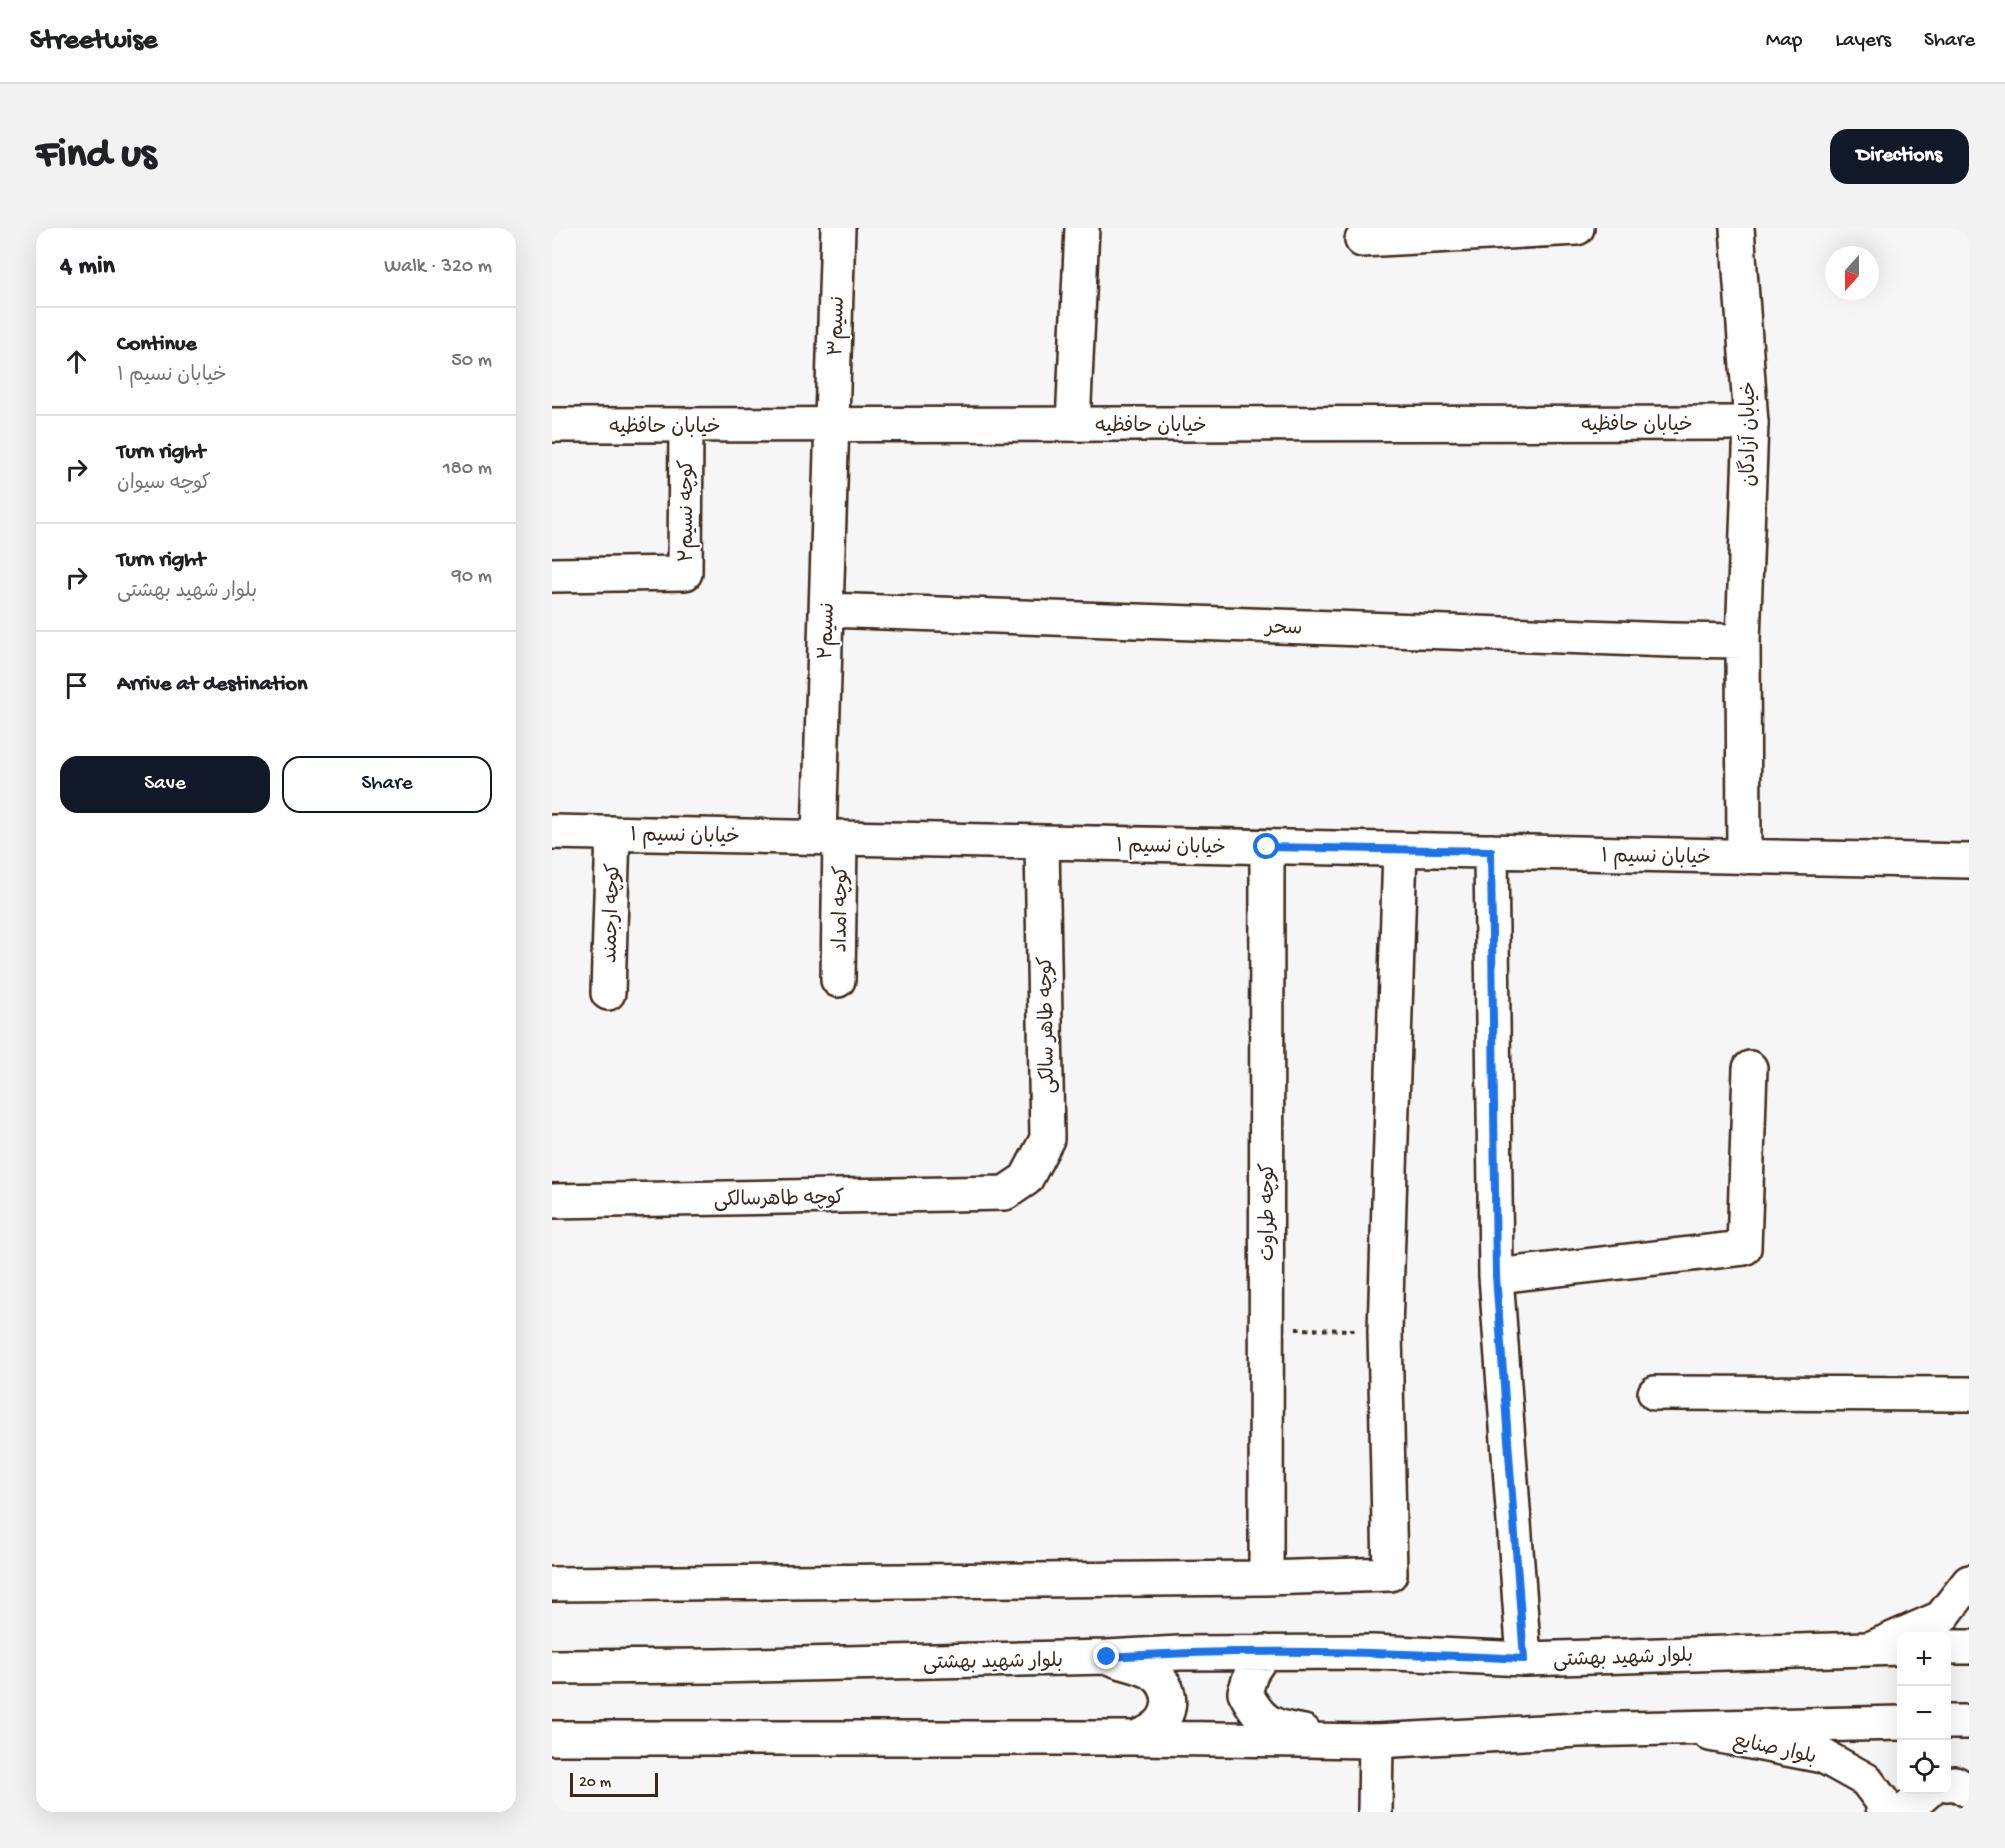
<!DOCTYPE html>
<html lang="en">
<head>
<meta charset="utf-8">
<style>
	:root { --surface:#fff; --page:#f2f2f2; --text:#202124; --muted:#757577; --line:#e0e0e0; --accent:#111827 }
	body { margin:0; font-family:"Gochi Hand","Playpen Sans Arabic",sans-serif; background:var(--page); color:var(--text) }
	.controls { position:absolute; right:18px; bottom:18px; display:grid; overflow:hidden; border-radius:12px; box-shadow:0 6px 24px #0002 }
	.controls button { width:54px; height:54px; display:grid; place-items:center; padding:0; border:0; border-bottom:2px solid var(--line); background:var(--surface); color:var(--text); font:30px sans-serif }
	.compass { position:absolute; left:1273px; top:18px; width:54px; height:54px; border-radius:50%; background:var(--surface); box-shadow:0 6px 24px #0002; rotate:201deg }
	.scale { position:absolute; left:18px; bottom:15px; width:88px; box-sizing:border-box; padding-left:6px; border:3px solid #3b2a1e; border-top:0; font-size:16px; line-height:21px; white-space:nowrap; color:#3b2a1e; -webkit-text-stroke:4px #fff; paint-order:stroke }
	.stop { position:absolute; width:18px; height:18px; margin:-14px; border:4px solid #1a73e8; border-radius:50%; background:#fff }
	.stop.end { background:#1a73e8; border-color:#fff; box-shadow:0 2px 6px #0008 }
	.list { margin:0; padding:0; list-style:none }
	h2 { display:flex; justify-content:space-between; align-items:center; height:78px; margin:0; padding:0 24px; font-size:26px }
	h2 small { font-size:20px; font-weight:400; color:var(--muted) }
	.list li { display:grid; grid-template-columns:39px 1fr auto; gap:18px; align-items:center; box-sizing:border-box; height:108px; padding:0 24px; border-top:2px solid var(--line) }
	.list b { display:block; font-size:22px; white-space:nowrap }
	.list p { margin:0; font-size:20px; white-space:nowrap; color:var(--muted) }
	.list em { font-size:20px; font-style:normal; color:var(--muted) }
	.actions { display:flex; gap:12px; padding:18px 24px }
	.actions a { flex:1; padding:14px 0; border:2px solid var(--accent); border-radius:18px; text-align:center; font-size:21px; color:var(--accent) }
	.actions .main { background:var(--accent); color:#fff }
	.icon { flex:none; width:33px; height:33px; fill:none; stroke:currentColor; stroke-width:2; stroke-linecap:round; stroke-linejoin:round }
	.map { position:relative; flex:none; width:1417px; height:1584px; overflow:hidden; border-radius:18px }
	header { display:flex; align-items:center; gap:36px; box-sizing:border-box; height:84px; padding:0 30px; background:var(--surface); border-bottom:2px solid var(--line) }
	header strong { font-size:28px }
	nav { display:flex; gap:33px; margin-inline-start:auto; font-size:21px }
	.intro { display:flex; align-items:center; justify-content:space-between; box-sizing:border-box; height:144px; padding:0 36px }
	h1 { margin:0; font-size:42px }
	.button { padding:15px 27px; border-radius:18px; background:var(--accent); color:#fff; font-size:21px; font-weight:700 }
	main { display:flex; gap:36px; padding:0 36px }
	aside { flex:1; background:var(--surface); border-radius:18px; box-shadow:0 6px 24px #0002 }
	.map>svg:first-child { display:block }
</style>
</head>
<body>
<header>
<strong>Streetwise</strong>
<nav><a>Map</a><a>Layers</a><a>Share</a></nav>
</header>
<div class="intro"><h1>Find us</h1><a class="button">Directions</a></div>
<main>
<aside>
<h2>4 min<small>Walk · 320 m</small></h2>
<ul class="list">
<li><svg class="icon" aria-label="ahead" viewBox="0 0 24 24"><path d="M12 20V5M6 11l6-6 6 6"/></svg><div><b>Continue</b><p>خیابان نسیم ۱</p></div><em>50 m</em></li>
<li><svg class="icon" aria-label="right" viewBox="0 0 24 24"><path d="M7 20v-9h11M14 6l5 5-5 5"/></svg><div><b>Turn right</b><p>کوچه سیوان</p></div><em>180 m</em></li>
<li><svg class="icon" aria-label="right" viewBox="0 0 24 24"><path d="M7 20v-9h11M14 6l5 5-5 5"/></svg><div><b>Turn right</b><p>بلوار شهید بهشتی</p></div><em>90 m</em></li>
<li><svg class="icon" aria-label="arrive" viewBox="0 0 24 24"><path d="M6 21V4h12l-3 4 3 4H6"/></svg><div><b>Arrive at destination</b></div></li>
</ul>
<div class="actions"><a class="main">Save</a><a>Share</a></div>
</aside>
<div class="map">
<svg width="1417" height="1584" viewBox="0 0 1417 1584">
	<rect width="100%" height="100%" fill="#f7f6f6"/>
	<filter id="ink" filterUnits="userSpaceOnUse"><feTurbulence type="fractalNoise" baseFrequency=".0167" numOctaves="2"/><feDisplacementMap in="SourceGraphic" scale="12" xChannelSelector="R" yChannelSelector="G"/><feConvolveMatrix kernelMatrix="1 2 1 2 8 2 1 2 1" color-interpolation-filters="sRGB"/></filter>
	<g filter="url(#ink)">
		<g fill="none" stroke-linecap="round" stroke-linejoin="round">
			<defs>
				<path id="minor" d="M1185 0 1199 195 1191 413 1192 629
					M810 12 1025 0
					M521 196 530 0
					M0 347 133 345 134 197
					M274 382 1119 412 1191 413
					M0 604 1417 633
					M267 609 286 0
					M939 623 944 1048 972 1431
					M286 752 288 609
					M56 765 61 605
					M0 973 453 965 474 951 495 911 490 614
					M944 1048 1192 1020 1198 840
					M1103 1165 1417 1166
					M714 1350 715 619
					M0 1356 714 1350 838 1346 833 1103 848 622
					M823 1584 824 1513"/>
				<path id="tertiary" d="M0 197 1199 195
					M1320 1420 1389 1390 1417 1354
					M1158 1506 1271 1528 1314 1552 1330 1573 1332 1584
					M1394 1556 1403 1555 1417 1563
					M1352 1584 1377 1562"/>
				<path id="secondary" d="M1394 1419H1417
					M713 1424 700 1443 693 1464C708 1494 719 1499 752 1504
					M564 1432C576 1436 594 1439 604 1447 622 1463 621 1489 600 1502 595 1506 588 1508 583 1510
					M0 1439 163 1438 555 1429 627 1425 821 1424 972 1431 1350 1420
					M1394 1494H1417
					M0 1510H583L824 1513 1026 1502 1350 1495"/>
			</defs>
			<use href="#minor" stroke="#3b2a1e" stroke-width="38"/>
			<use href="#tertiary" stroke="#3b2a1e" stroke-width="38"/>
			<use href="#secondary" stroke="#3b2a1e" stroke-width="38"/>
			<path stroke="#3b2a1e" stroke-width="4" stroke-dasharray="4.5 4.5" stroke-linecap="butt" d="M744 1101 803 1102"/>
			<use href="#minor" stroke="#fff" stroke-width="33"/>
			<use href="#tertiary" stroke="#fff" stroke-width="33"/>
			<use href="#secondary" stroke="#fff" stroke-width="33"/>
		</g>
	</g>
	<g fill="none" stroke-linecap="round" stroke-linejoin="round" filter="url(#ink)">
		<path stroke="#1a73e8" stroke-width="8" d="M555 1429C694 1420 833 1424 972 1431L944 1048 939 623 715 619"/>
	</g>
	<g text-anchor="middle" stroke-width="4.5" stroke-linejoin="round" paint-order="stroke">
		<g font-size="20" fill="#3b2a1e" stroke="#fff">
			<text transform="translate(283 98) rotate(-88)" y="7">نسیم۳</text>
			<text x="1085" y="202">خیابان حافظیه</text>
			<text x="599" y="203">خیابان حافظیه</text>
			<text x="113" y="204">خیابان حافظیه</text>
			<text transform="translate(1195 206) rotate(-90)" y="7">خیابان آزادگان</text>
			<text transform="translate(133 283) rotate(-90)" y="7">کوچه نسیم۲</text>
			<text transform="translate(732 398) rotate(2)" y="7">سحر</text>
			<text transform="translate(273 403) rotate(-88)" y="7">نسیم۲</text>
			<text transform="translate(133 606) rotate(1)" y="7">خیابان نسیم ۱</text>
			<text transform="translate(619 617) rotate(1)" y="7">خیابان نسیم ۱</text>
			<text transform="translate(1104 627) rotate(1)" y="7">خیابان نسیم ۱</text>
			<text transform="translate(287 681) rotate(-89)" y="7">کوچه امداد</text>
			<text transform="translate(58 685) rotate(-88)" y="7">کوچه ارجمند</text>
			<text transform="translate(493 797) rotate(-91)" y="7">کوچه طاهر سالکی</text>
			<text transform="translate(227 969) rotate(-1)" y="7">کوچه طاهرسالکی</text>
			<text transform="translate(714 984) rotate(-90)" y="7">کوچه طراوت</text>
			<text transform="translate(1071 1428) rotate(-2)" y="7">بلوار شهید بهشتی</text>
			<text transform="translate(441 1432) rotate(-1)" y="7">بلوار شهید بهشتی</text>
			<text transform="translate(1223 1519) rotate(12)" y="7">بلوار صنایع</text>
		</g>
	</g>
</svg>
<div class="controls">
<button>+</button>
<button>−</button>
<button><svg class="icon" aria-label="locate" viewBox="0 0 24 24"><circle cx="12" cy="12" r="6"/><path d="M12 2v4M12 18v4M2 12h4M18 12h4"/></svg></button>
</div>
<svg class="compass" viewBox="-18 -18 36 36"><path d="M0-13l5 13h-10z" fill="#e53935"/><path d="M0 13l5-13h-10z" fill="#757577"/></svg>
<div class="scale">20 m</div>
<div class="stop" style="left:715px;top:619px"></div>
<div class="stop end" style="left:555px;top:1429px"></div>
</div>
</main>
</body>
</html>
